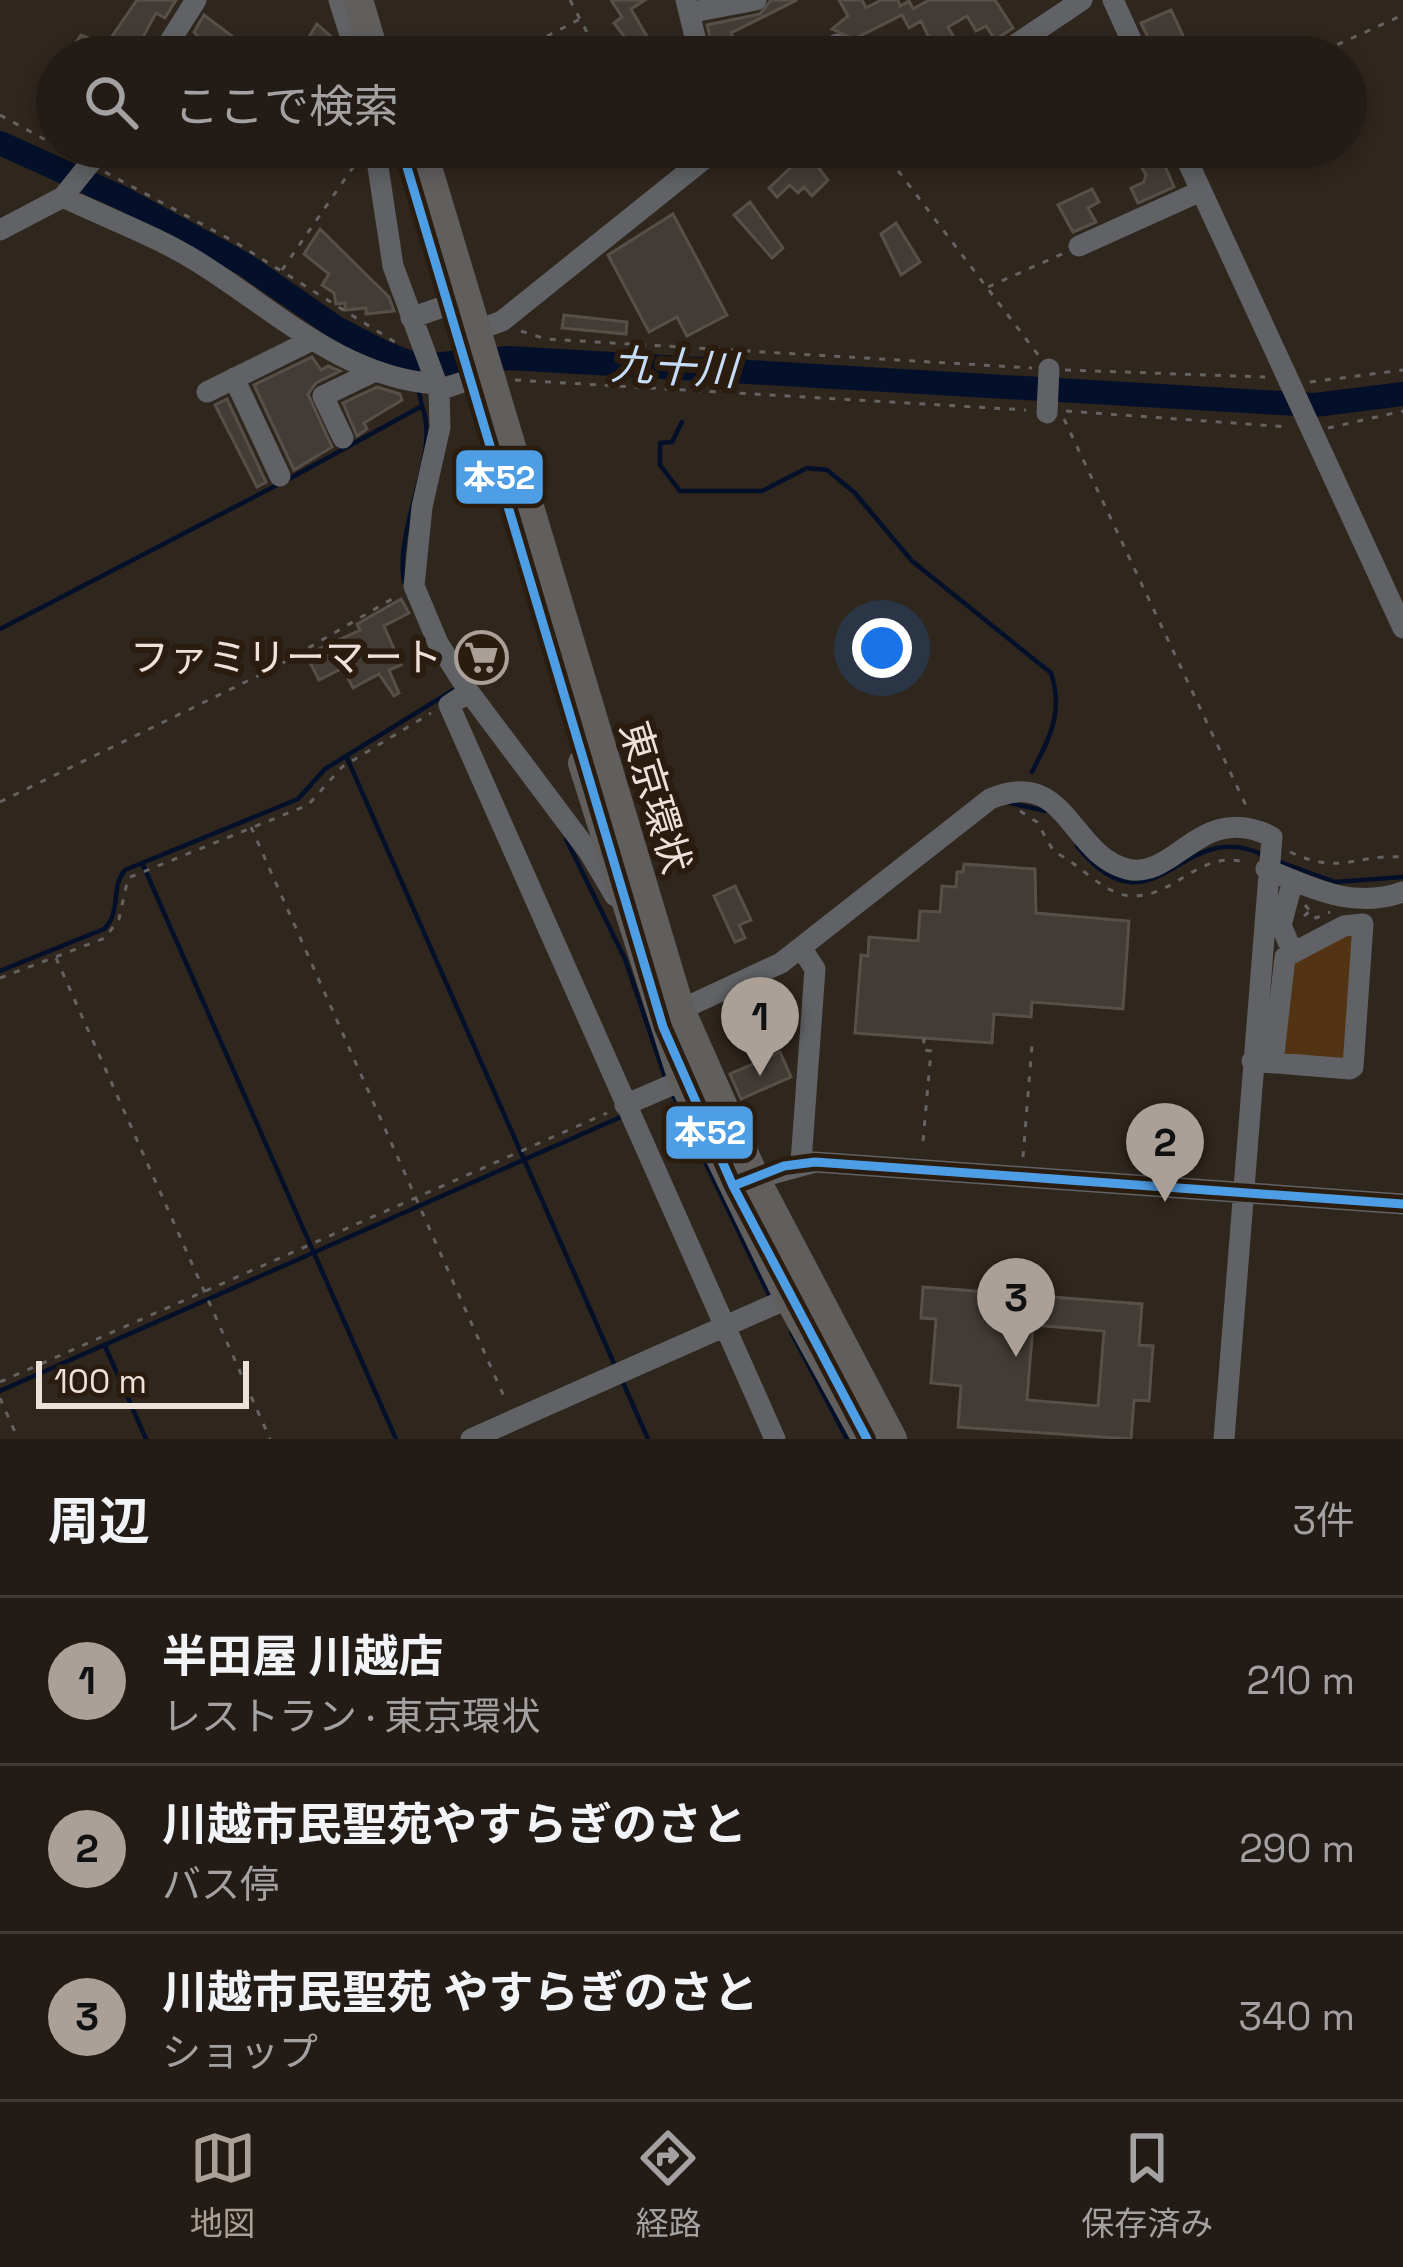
<!DOCTYPE html>
<html lang="ja">
<head>
<meta charset="utf-8">
<style>
	:root { --surface:#231c16; --page:#2b251f; --text:#f1f3f6; --muted:#a3a1a1; --line:#403a35; --accent:#aaa098 }
	body { margin:0; font-family:"Space Grotesk","Noto Sans JP",sans-serif; background:var(--page); color:var(--text) }
	.scale { position:absolute; left:36px; bottom:30px; width:213px; box-sizing:border-box; padding-left:12px; border:6px solid #ede2da; border-top:0; font-size:33px; line-height:42px; white-space:nowrap; color:#ede2da; -webkit-text-stroke:9px #2a1c0e; paint-order:stroke }
	.you { position:absolute; left:882px; top:648px; width:42px; height:42px; margin:-30px; border:9px solid #fff; border-radius:50%; background:#1a73e8; box-shadow:0 0 0 18px #1a73e833 }
	.badge { display:grid; place-items:center; width:78px; height:78px; border-radius:50%; background:var(--accent); color:#111; font-size:39px; font-weight:700 }
	.pin { position:absolute; translate:-50% -99px; filter:drop-shadow(0 3px 6px #0008) }
	.pin::after { content:''; position:absolute; top:63px; width:42px; height:36px; background:inherit; clip-path:polygon(0 0,100% 0,50% 100%) }
	.list { margin:0; padding:0; list-style:none }
	h2 { display:flex; justify-content:space-between; align-items:center; height:156px; margin:0; padding:0 48px; font-size:51px }
	h2 small { font-size:39px; font-weight:400; color:var(--muted) }
	.list li { display:grid; grid-template-columns:78px 1fr auto; gap:36px; align-items:center; box-sizing:border-box; height:168px; padding:0 48px; border-top:3px solid var(--line) }
	.list b { display:block; font-size:45px; white-space:nowrap }
	.list p { margin:0; font-size:39px; white-space:nowrap; color:var(--muted) }
	.list em { font-size:39px; font-style:normal; color:var(--muted) }
	.icon { flex:none; width:66px; height:66px; fill:none; stroke:currentColor; stroke-width:2; stroke-linecap:round; stroke-linejoin:round }
	.map { position:relative; flex:none; width:1403px; height:1439px; overflow:hidden }
	.search { position:absolute; background:var(--surface); box-shadow:0 6px 18px #0003; left:36px; right:36px; top:36px; height:132px; display:flex; align-items:center; gap:30px; box-sizing:border-box; padding:0 42px; border-radius:66px; color:var(--muted); font-size:45px }
	.sheet { height:660px; background:var(--surface) }
	nav { display:flex; justify-content:space-around; align-items:center; box-sizing:border-box; height:168px; border-top:3px solid var(--line); background:var(--surface); font-size:33px; color:var(--muted) }
	nav a { display:grid; justify-items:center; gap:6px }
	nav .on { color:var(--accent) }
	.map>svg:first-child { display:block }
</style>
</head>
<body>
<div class="map">
<svg width="1403" height="1439" viewBox="0 0 1403 1439">
	<rect width="100%" height="100%" fill="#2f261e"/>
	<path fill="#523313" d="M1346 929 1357 934 1349 1060H1286L1278 1043 1285 964Z"/>
	<g fill="none" stroke-linecap="round" stroke-linejoin="round">
		<path stroke="#041029" stroke-width="4.5" d="M682 422 672 442 660 443V465L680 491H762L807 468 827 470 854 492 912 561 1051 673C1064 712 1050 737 1032 772
			M287 480 422 406 419 392
			M404 582C394 526 441 454 422 406
			M0 629 277 485
			M347 758 616 1368
			M1010 803 1045 811
			M566 839 625 959 665 1077
			M1077 846C1155 942 1182 812 1265 856
			M1275 860 1335 882 1403 877
			M142 863 396 1439
			M0 971 104 929C122 912 110 887 125 870L298 799 325 769 455 689
			M672 1093 770 1297
			M791 1332 847 1439
			M105 1346 146 1439
			M621 1378 648 1439
			M0 1391 623 1116"/>
		<path stroke="#041029" stroke-width="24" d="M0 143 122 198 244 264 338 329 381 351 418 366 509 358 1315 405 1403 394"/>
	</g>
	<path fill="#433c36" stroke="#575049" stroke-width="3" fill-rule="evenodd" d="M137 0H176L165 18 156 13 132 57H82L71 50 81 35 106 45Z
		M611 0H645L631 9 656 52 640 57 614 23 622 17Z
		M771 0H797L731 33 742 57H715L707 25 760 14Z
		M839 0H862L866 8 881 0H898L900 6 909 1 913 9 929 0H995L1013 28 995 40 986 26 976 31 967 16 948 27 960 48 966 44 974 57H938L921 21 909 28 902 15 852 40 864 57H845L850 37 832 29 848 16Z
		M1171 10 1185 40 1156 54 1141 23Z
		M204 15 248 48 242 57 224 55 201 40 194 32Z
		M317 24 336 41 326 57H296Z
		M1130 147H1157L1174 187 1138 203 1131 188 1144 182 1146 175Z
		M807 152 828 180 812 196 804 187 798 193 790 185 777 197 769 188Z
		M1092 189 1099 202 1088 208 1096 222 1073 232 1058 205Z
		M750 202 783 248 772 258 734 215Z
		M673 214 727 315 687 336 677 317 649 332 608 255Z
		M896 223 920 262 901 275 881 234Z
		M320 229 389 297 394 311 366 314V308L345 310V303L336 304 334 293 322 285 329 274 304 254Z
		M564 315 627 322 626 334 562 328Z
		M312 357 321 370 328 366 340 371 316 383 308 394 332 447 294 470 254 385Z
		M377 387 400 394 402 400 364 423 367 429 357 436 343 403Z
		M227 399 266 482 257 487 215 405Z
		M401 599 409 613 384 626 401 665 389 670 399 693 394 696 379 674 353 688 343 668 319 680 306 655 360 630 357 624Z
		M487 635 497 673 478 679 465 641Z
		M964 864 1035 869 1036 913 1129 921 1123 1009 1032 1002 1031 1017 994 1014 992 1043 855 1033 861 955 868 956 869 937 918 941 920 911 940 912 942 886 956 887 957 872H963Z
		M735 886 751 920 739 925 745 938 735 942 714 896Z
		M780 1052 791 1077 741 1099 730 1074Z
		M923 1287 1142 1304 1139 1345 1153 1346 1149 1401 1134 1400 1131 1439 958 1427 961 1386 931 1383 936 1319 921 1318ZM1033 1325 1104 1331 1098 1406 1027 1400Z"/>
	<g fill="none" stroke-linecap="round" stroke-linejoin="round">
		<path stroke="#656262" stroke-width="3" stroke-dasharray="6 9" stroke-linecap="butt" d="M570 0 600 57
			M507 57 580 19
			M1310 57 1403 15
			M0 115 75 156
			M880 147 1039 356
			M105 172 235 242 401 346
			M282 270 358 160
			M988 287 1062 254
			M521 331 546 339 1032 368
			M1065 370 1265 377
			M515 380 1026 410
			M1310 382 1403 370
			M1066 411 1289 427
			M1064 419 1249 812
			M1328 428 1403 411
			M0 802 276 667 397 596
			M1020 811 1037 822 1054 852C1082 864 1103 896 1134 896 1177 896 1200 848 1248 863
			M251 827 506 1401
			M1290 852C1342 876 1352 854 1403 857
			M1305 905 1316 918 1330 912
			M1304 916 1314 908
			M56 958 270 1439
			M0 978 105 938 119 919 128 878 308 805 342 767 431 713
			M923 1141 931 1051 923 1050 924 1038
			M1023 1157 1032 1045
			M0 1382 607 1113
			M0 1398 18 1439"/>
		<path stroke="#606265" stroke-width="21" d="M339 0 357 57
			M686 0 700 57
			M1113 0 1139 57
			M693 12 756 0
			M160 57 196 0
			M818 57 837 44
			M997 57 1082 0
			M375 147 393 266 439 390 440 427 422 507 414 586 438 643 469 692 449 705 775 1439
			M1181 147 1403 628
			M63 197C107 218 156 236 198 262 275 310 342 377 436 384
			M0 230 63 197 103 147
			M1079 246 1201 191
			M411 318 448 305
			M475 331 502 321 719 147
			M234 378 280 476
			M439 390 469 380
			M207 392 310 341
			M1047 413 1049 369
			M343 438 323 396 373 372
			M469 692 589 852 615 896
			M1266 869C1312 888 1353 910 1403 892
			M1292 951 1281 925 1293 880
			M680 1010 781 963 990 799C1067 766 1069 854 1127 869 1175 881 1201 800 1272 837L1224 1439
			M1252 1061 1350 1069 1353 1067 1363 924 1344 926 1285 957 1273 1063
			M625 1105 683 1080
			M801 1162 815 969 802 949
			M742 1182 815 1162 1403 1204
			M471 1439 789 1298"/>
		<path stroke="#615e5e" stroke-width="30" d="M358 0 375 57
			M421 147 680 1010 754 1177 892 1439
			M583 763 683 1080 789 1298 867 1439"/>
		<defs>
			<path id="bus-1" d="M401 147 663 1027 733 1186 867 1439
				M733 1186 784 1166 815 1162 1403 1204"/>
		</defs>
		<use href="#bus-1" stroke="#2a1c0e" stroke-width="18"/>
		<use href="#bus-1" stroke="#4d9ee5" stroke-width="9"/>
	</g>
	<defs>
		<symbol id="supermarket-ring" viewBox="-11 -11 22 22"><circle r="9.5" fill="#2a1c0e" stroke="#aaa098" stroke-width="1.5"/><path d="M-6-5.5h2.5l.6 2H6L4.5 2H-2.5L-4.4-4H-6ZM-1.5 3.2a1.3 1.3 0 1 0 .1 0ZM3 3.2a1.3 1.3 0 1 0 .1 0Z" fill="#aaa098"/></symbol>
	</defs>
	<g fill-rule="evenodd">
		<use href="#supermarket-ring" x="452" y="628" width="59" height="59"/>
	</g>
	<g text-anchor="middle" stroke-width="12" stroke-linejoin="round" paint-order="stroke">
		<g font-size="39" fill="#ede2da" stroke="#2a1c0e" text-anchor="end">
			<text x="442" y="671">ファミリーマート</text>
		</g>
		<g font-size="39" fill="#ede2da" stroke="#2a1c0e">
			<text transform="translate(656 797) rotate(73)" y="14">東京環状</text>
		</g>
		<g font-size="42" font-style="italic" fill="#c6dcf7" stroke="#2a1c0e">
			<text transform="translate(674 367) rotate(3)" y="15">九十川</text>
		</g>
	</g>
	<g stroke="#2a1c0e" stroke-width="4.5">
		<rect x="454" y="448" width="91" height="58" rx="12" fill="#4d9ee5"/>
		<rect x="664" y="1104" width="91" height="57" rx="12" fill="#4d9ee5"/>
	</g>
	<g font-size="33" text-anchor="middle" font-weight="bold" fill="#fff">
		<text x="499" y="489">本52</text>
		<text x="710" y="1144">本52</text>
	</g>
</svg>
<div class="scale">100 m</div>
<div class="you"></div>
<div class="pin badge" style="left:760px;top:1076px">1</div>
<div class="pin badge" style="left:1165px;top:1202px">2</div>
<div class="pin badge" style="left:1016px;top:1357px">3</div>
<div class="search"><svg class="icon" aria-label="search" viewBox="0 0 24 24"><circle cx="10" cy="10" r="6"/><path d="M15 15l6 6"/></svg>ここで検索</div>
</div>
<section class="sheet">
<h2>周辺<small>3件</small></h2>
<ul class="list">
<li><span class="badge">1</span><div><b>半田屋 川越店</b><p>レストラン · 東京環状</p></div><em>210 m</em></li>
<li><span class="badge">2</span><div><b>川越市民聖苑やすらぎのさと</b><p>バス停</p></div><em>290 m</em></li>
<li><span class="badge">3</span><div><b>川越市民聖苑 やすらぎのさと</b><p>ショップ</p></div><em>340 m</em></li>
</ul>
</section>
<nav>
<a class="on"><svg class="icon" aria-label="map" viewBox="0 0 24 24"><path d="M3 6l6-2 6 2 6-2v14l-6 2-6-2-6 2zM9 4v14M15 6v14"/></svg>地図</a>
<a><svg class="icon" aria-label="directions" viewBox="0 0 24 24"><path d="M12 3l9 9-9 9-9-9zM9 14v-3h6M13 9l2 2-2 2"/></svg>経路</a>
<a><svg class="icon" aria-label="saved" viewBox="0 0 24 24"><path d="M7 4h10v16l-5-4-5 4z"/></svg>保存済み</a>
</nav>
</body>
</html>
